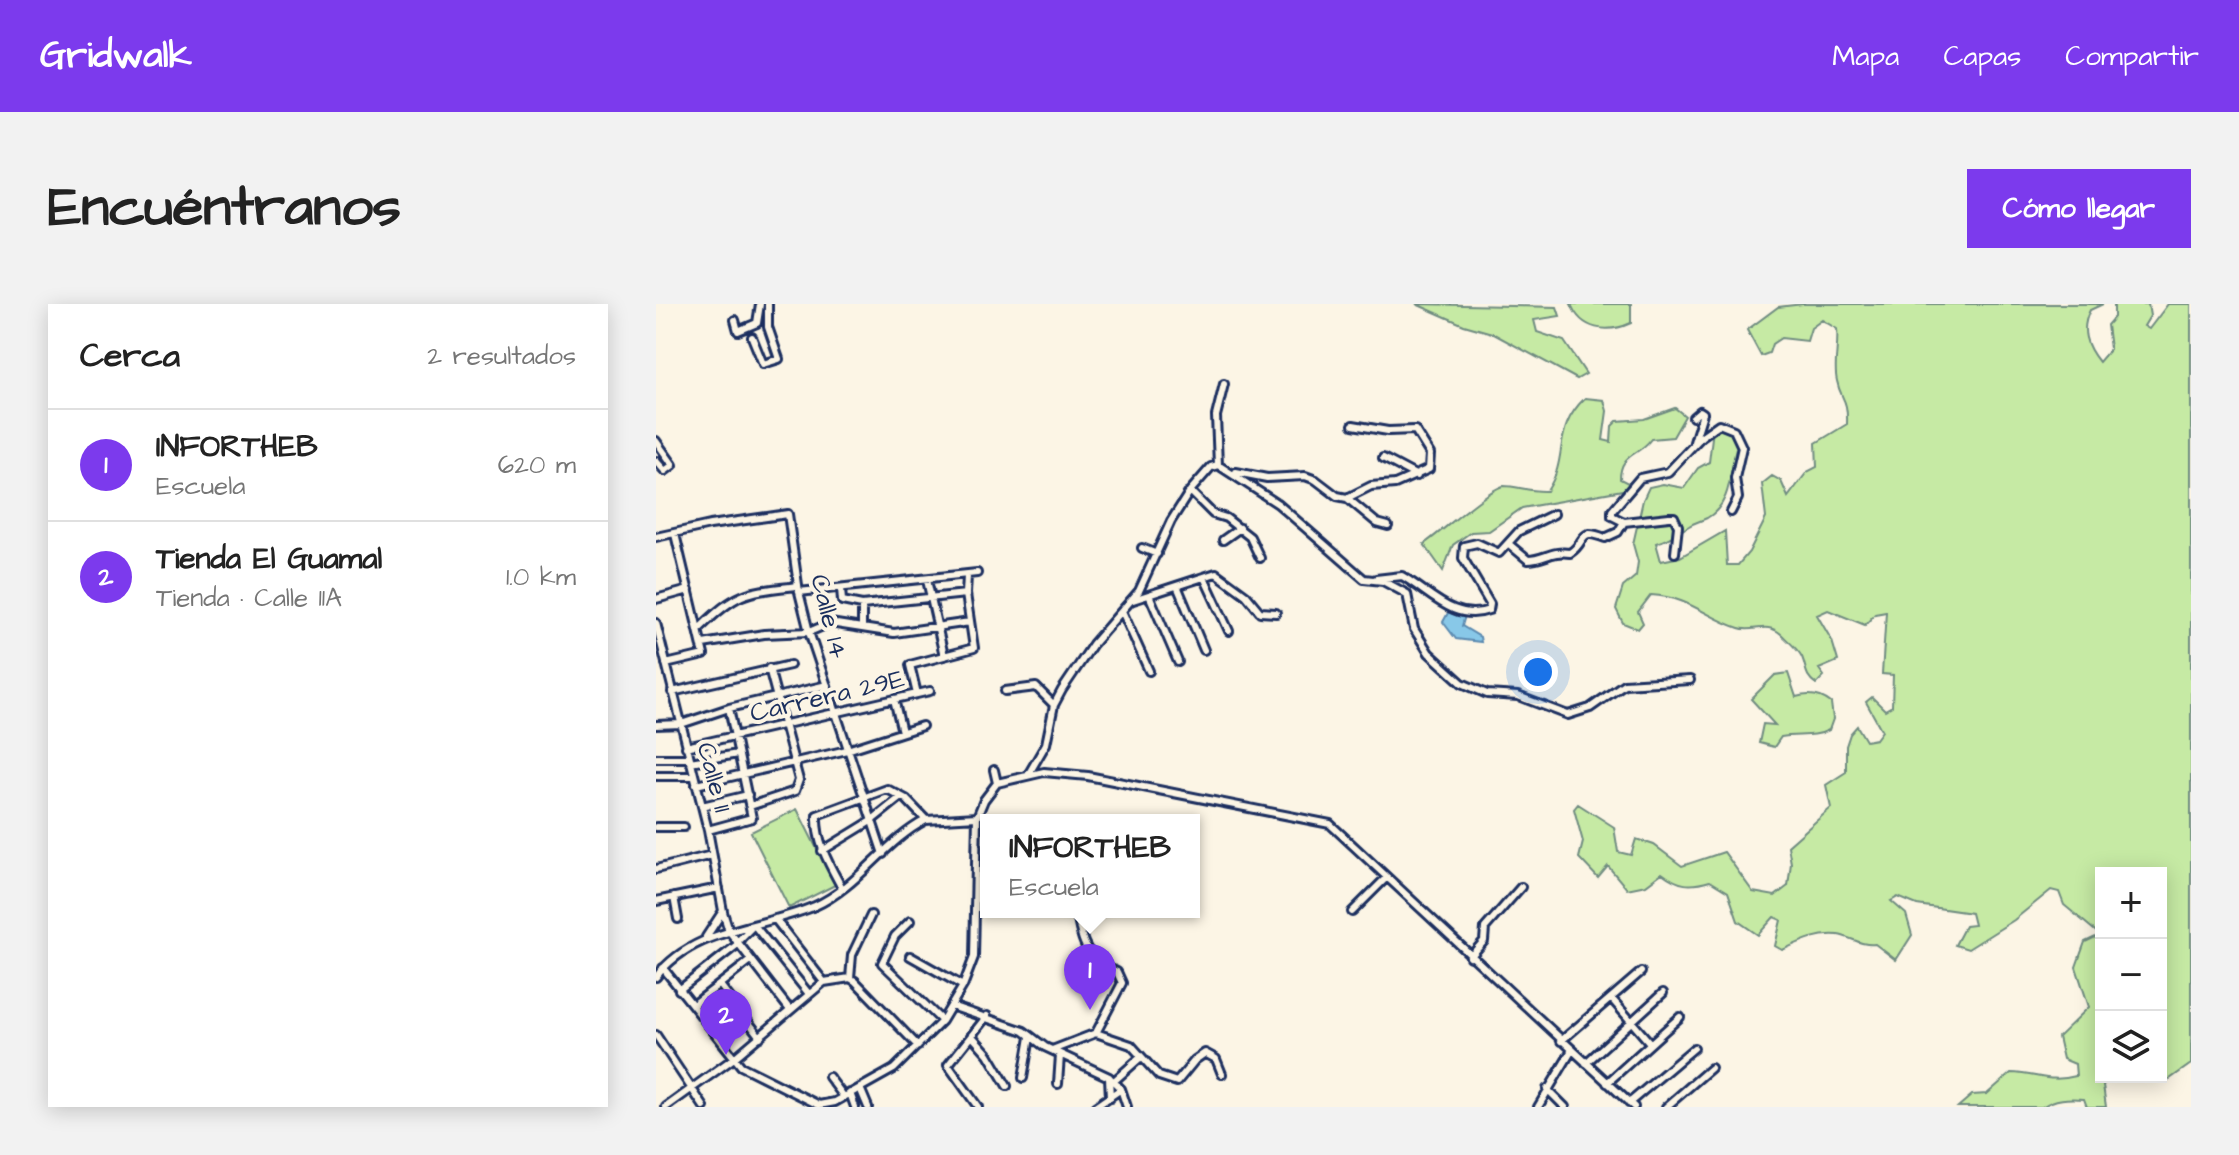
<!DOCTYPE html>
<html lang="es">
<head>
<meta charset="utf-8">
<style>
	:root { --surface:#fff; --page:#f2f2f2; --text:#222; --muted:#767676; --line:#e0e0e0; --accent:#7c3aed }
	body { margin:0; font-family:"Architects Daughter",sans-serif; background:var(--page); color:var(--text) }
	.controls { position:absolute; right:24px; bottom:24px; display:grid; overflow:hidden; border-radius:0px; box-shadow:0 4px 20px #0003 }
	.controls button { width:72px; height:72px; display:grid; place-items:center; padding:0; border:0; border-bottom:2px solid var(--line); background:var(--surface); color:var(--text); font:40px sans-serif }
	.you { position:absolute; left:882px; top:368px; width:28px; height:28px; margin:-20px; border:6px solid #fff; border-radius:50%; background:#1a73e8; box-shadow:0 0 0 12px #1a73e833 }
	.badge { display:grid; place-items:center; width:52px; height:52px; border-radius:50%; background:var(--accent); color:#fff; font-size:26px; font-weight:700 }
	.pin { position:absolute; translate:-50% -66px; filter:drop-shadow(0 2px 4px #0008) }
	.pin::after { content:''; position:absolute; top:42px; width:28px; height:24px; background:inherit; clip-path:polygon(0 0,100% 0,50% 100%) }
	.popup { position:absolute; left:324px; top:510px; width:220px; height:104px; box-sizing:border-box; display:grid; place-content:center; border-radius:0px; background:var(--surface); filter:drop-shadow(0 2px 6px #0005); font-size:26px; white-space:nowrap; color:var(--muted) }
	.popup b { font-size:30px; color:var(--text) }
	.popup::after { content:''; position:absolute; left:50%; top:100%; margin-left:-16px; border:16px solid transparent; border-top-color:var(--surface) }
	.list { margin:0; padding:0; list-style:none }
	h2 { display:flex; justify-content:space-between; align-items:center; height:104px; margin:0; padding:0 32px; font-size:34px }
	h2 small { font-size:26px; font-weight:400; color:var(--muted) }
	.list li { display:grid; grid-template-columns:52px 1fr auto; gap:24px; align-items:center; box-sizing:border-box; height:112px; padding:0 32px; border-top:2px solid var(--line) }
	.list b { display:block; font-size:30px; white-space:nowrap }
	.list p { margin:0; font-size:26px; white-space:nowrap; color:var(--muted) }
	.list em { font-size:26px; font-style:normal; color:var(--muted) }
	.icon { flex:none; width:44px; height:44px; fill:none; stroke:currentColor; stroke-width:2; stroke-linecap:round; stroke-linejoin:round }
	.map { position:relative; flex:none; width:1535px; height:803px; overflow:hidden; border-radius:0px }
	header { display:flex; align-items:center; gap:48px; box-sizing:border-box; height:112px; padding:0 40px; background:var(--accent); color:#fff }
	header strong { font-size:38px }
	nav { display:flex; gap:44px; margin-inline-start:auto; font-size:28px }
	.intro { display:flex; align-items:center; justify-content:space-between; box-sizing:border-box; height:192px; padding:0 48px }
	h1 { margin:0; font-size:56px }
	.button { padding:20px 36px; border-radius:0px; background:var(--accent); color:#fff; font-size:28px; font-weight:700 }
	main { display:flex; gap:48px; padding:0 48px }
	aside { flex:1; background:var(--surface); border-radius:0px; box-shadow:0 4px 20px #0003 }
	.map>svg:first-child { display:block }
</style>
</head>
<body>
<header>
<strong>Gridwalk</strong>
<nav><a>Mapa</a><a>Capas</a><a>Compartir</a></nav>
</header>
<div class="intro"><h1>Encuéntranos</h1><a class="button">Cómo llegar</a></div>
<main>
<aside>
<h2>Cerca<small>2 resultados</small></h2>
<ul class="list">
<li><span class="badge">1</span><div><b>INFORTHEB</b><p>Escuela</p></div><em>620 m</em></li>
<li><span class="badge">2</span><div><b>Tienda El Guamal</b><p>Tienda · Calle 11A</p></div><em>1.0 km</em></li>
</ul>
</aside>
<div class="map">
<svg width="1535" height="803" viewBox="0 0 1535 803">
	<rect width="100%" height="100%" fill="#fcf5e5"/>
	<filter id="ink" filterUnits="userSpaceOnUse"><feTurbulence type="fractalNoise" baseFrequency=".0125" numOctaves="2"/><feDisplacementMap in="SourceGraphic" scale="16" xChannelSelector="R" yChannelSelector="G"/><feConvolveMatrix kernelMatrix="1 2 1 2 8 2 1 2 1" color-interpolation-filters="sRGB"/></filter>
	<g filter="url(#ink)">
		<path fill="#c6eaa4" stroke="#708c81" stroke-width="2" d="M760 0 901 3 904 12 878 16 881 28 908 37 930 70 921 75 836 29 808 21Z
			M915 0H975V19C951 30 925 26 915 0Z
			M1147 0H1447L1434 6C1424 26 1430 42 1443 58L1454 45 1451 21 1458 13V0H1492L1494 12 1488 22 1493 25 1512 0H1535V760L1511 777 1504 773 1505 569H1445V773H1455L1447 781 1450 803H1431L1428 795C1412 794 1399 794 1386 803H1302L1316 791 1331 790 1355 769C1383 770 1393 779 1420 772L1419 760 1407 755 1402 733 1433 703 1420 663 1429 638 1444 631 1408 601 1403 588 1395 586 1358 616 1312 645 1299 641 1309 622 1318 621 1315 609 1261 601 1242 593 1235 597 1250 610 1256 631 1240 656 1219 640C1205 642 1195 633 1182 631 1161 629 1144 638 1126 646L1119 642 1125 616 1118 613 1102 631 1082 617 1072 588 1054 577C1034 583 1023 582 1006 569L990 581 971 585 952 562 942 574 923 554 927 538 918 505 922 500 958 523 962 548 975 551 980 535 998 541 1026 562 1068 548 1097 588 1119 592 1132 582 1135 559 1132 542 1175 504 1170 481 1190 468V442L1194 430 1201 422 1210 437 1220 435 1226 427 1210 398 1216 393 1229 406 1236 402 1237 371 1226 370 1230 308 1219 310 1209 321 1172 306 1161 311 1176 337 1182 357 1163 365 1168 372 1160 380C1148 371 1151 365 1146 353 1142 345 1131 336 1125 330 1111 317 1097 329 1083 324 1049 313 1034 293 995 291L982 308 987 319 982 325 967 319 960 305 967 283 980 272 982 258 977 240 987 196 993 183 1007 180 1028 184 1042 164 1053 158 1057 125 1071 123 1081 141C1073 167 1077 199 1051 214 1045 217 1039 218 1033 222 1021 229 1014 235 1000 239L1005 257 1024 253 1069 227 1071 261H1082L1093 248 1110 214 1106 180 1116 172 1125 177 1132 193 1151 168 1161 163 1160 139 1191 120C1192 93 1185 97 1181 77 1177 61 1183 42 1181 25L1166 16 1155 24 1151 37 1125 34 1116 40 1113 49 1105 52 1091 26 1122 3Z
			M929 94 948 96 951 107 947 136 955 138 956 122 961 117 988 115 1019 104 1029 112 1017 133 995 135C983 152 964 149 964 175L974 180 972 185 866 204 833 227 815 228 797 241 787 267 768 240C783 230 835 183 848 182 861 182 874 188 891 187 914 152 895 127 929 94Z
			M1132 369 1140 393C1153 389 1164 390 1175 399L1177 415 1173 426C1158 434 1142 430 1125 433L1118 443 1103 439 1107 420 1119 421 1095 395 1119 371Z
			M141 505 179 581 133 604 95 528Z"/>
		<path fill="#88c8e8" stroke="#5c8bb1" stroke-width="2" d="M793 307 810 308 806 322 824 333 825 338 800 335 787 318Z"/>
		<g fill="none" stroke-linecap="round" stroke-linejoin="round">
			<defs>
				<path id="street" d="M79 16 82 27 101 19 104 0
					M96 33 107 60 123 55 112 23V0
					M1037 113 1044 107 1047 109 1038 138
					M0 137 17 161 9 167 0 157
					M727 154 761 172
					M562 161 560 112 568 80
					M580 168 611 174 649 172 660 176 681 192 691 194 715 182 739 180 773 165 774 150 759 126 732 127 697 121
					M534 187 557 210 570 214 594 233 604 254
					M691 194 721 219 732 222
					M968 218 956 212V207L984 174 1012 168 1046 132 1063 120 1078 126 1086 143 1079 174 1082 194 1075 208
					M0 233 54 221 132 210 143 288 153 328 227 550
					M567 236 584 224
					M854 241 872 256C888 256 895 246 914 249 932 237 921 223 949 234L962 228 968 218 1013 213H1018L1022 222 1019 249
					M486 244 501 250
					M548 273 573 327
					M720 275 746 272C773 287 798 319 833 306L834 300 807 254 808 242 821 239 843 249 863 227 898 210
					M271 276 288 352
					M185 284 186 297 206 301 310 290
					M522 284 548 346
					M143 288 321 269
					M494 293 522 358
					M0 295 33 286
					M474 297 560 269 590 291 604 308 620 309
					M206 301V322
					M466 307 493 367
					M0 319 52 526 67 607 50 633
					M44 324C82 287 89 288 142 282
					M47 340 108 330 153 328 174 319 238 329 314 318
					M10 360 48 351 19 230
					M349 387 380 383 398 401
					M16 388 134 361
					M261 390 254 361 318 344 310 290 311 272
					M238 395 246 428
					M0 421 25 420 73 404 171 381
					M30 443 274 387
					M0 454H33
					M34 458 82 450
					M338 466 341 479
					M372 471 390 440 398 401 406 386 437 340 483 287 515 217 534 187 555 163 562 161 622 200 708 275 727 277 751 290 758 325 773 349 806 379 831 390 862 392 912 411 934 404 968 380 1034 376
					M0 472H37
					M40 481 191 446 266 422
					M46 502 92 491
					M94 502 139 487 143 476 113 364
					M270 516 321 513
					M0 523H28
					M52 526 96 514 73 404
					M166 547 215 517 245 493
					M0 565 56 551
					M186 584C173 560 160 539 161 511L231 485 250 495 270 516
					M18 593 22 615
					M0 597 63 584
					M67 608 73 627 134 706
					M696 608 731 573
					M119 615 168 678
					M254 617 239 632 226 659 286 717
					M81 638 98 621 153 690
					M254 652 307 682
					M814 653 828 637 829 624 865 583
					M7 664 85 762 163 801 179 798 238 765 286 717 307 682 318 653 321 513 328 496 341 479 388 468 432 472 674 520 978 803
					M0 673C38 623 105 625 159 602 202 583 229 537 270 516
					M194 674 196 651 215 611
					M64 681 104 733
					M23 686 82 640
					M955 694 994 739
					M37 701 95 656
					M295 702 368 727 389 743 453 773 465 785 471 803
					M440 729 475 741 503 772 521 778 539 756 549 749 560 755 566 770
					M0 731 48 803
					M316 732 332 750 351 782
					M905 737 985 668
					M396 746 440 729 466 679 461 668C431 656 425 639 421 608
					M930 759 1007 689
					M173 773 188 793
					M453 773 454 794
					M367 774 374 733
					M458 777 485 753
					M951 779 1024 713
					M402 780 404 751
					M204 784 212 803
					M891 785 909 803
					M194 789 199 803
					M973 799 1038 744
					M10 803 78 754 168 678 194 674 199 677 262 742
					M322 803 292 761 331 712
					M439 803 465 785
					M882 803 916 746
					M1010 803 1055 764"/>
			</defs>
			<use href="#street" stroke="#1b2f5e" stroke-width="12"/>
			<use href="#street" stroke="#fcf5e5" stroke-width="6"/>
		</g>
	</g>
	<g text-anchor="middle" stroke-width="8" stroke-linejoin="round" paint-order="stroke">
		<g font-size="26" fill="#1b2f5e" stroke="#fcf5e5">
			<text transform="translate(174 312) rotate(76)" y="9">Calle 14</text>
			<text transform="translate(171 391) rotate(-13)" y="9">Carrera 29E</text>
			<text transform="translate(59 473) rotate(75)" y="9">Calle 11</text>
		</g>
	</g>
</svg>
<div class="controls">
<button>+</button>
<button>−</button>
<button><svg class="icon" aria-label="layers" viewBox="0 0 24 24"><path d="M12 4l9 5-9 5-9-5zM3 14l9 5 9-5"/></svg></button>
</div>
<div class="you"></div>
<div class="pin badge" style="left:434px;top:706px">1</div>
<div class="popup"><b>INFORTHEB</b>Escuela</div>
<div class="pin badge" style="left:70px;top:751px">2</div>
</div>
</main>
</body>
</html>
